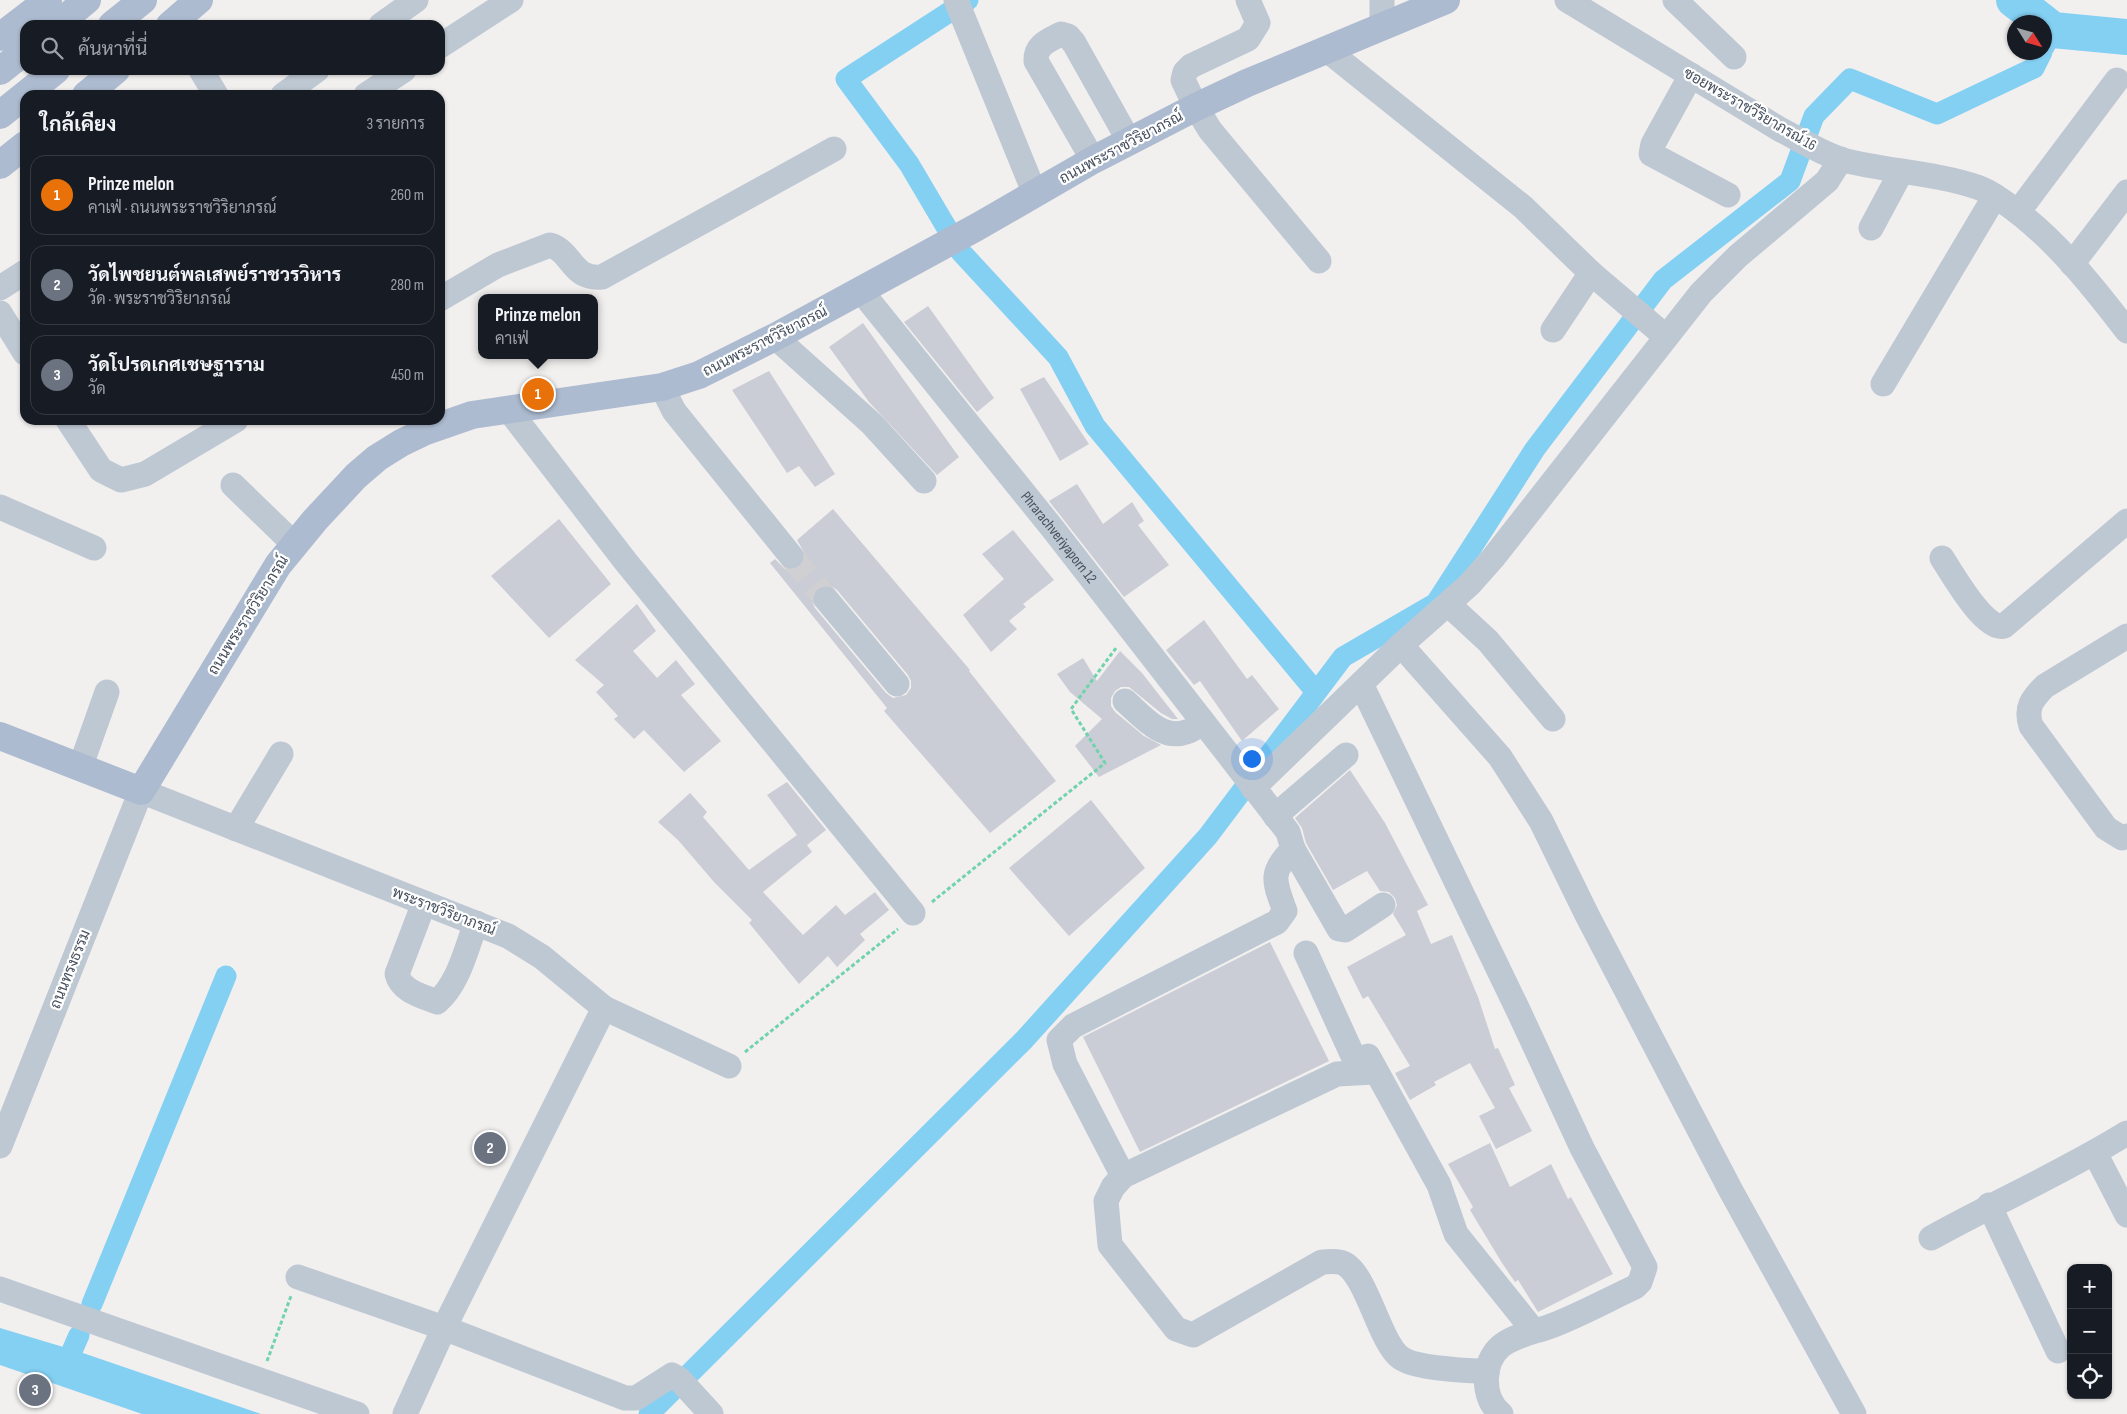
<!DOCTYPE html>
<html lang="th">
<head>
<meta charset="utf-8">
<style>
	:root { --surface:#171b24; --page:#242831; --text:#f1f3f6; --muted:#9ea1a6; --line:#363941; --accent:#0b8043 }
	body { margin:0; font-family:"Sofia Sans Condensed",Sarabun,sans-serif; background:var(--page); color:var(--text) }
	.controls { position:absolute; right:15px; bottom:15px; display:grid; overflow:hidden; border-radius:10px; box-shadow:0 1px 4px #0004 }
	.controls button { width:45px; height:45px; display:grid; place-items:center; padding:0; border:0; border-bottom:1px solid var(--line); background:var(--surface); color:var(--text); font:25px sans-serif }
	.compass { position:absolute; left:2007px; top:15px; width:45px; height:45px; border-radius:50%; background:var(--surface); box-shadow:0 1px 4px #0004; rotate:127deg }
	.you { position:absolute; left:1251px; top:758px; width:18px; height:18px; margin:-12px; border:4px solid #fff; border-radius:50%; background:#1a73e8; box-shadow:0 0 0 8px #1a73e833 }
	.badge { display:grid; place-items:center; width:32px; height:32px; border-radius:50%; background:var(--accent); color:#fff; font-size:16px; font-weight:700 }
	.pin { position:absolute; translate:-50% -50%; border:2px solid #fff; box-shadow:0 1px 5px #0006 }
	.popup { position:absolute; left:478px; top:294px; width:120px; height:65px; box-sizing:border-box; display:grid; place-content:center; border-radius:10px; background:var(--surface); filter:drop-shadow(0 1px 4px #0005); font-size:16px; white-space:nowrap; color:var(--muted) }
	.popup b { font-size:19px; color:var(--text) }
	.popup::after { content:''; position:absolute; left:50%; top:100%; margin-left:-10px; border:10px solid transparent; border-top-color:var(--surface) }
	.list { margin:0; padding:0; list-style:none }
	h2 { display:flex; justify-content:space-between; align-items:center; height:65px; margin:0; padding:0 20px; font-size:21px }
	h2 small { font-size:16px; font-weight:400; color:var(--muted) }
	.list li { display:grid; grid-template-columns:32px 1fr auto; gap:15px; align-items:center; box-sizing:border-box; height:80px; margin:0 10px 10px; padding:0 10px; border:1px solid var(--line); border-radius:15px }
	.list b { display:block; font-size:19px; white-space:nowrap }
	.list p { margin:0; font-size:16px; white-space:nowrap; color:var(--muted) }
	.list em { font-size:16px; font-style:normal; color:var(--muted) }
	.icon { flex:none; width:28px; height:28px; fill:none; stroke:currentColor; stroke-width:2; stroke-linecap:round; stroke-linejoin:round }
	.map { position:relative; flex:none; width:2127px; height:1414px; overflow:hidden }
	.search { position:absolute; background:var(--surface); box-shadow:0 1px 4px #0004; left:20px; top:20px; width:425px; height:55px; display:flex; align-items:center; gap:12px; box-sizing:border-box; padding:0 18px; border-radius:15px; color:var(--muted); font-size:19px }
	.panel { position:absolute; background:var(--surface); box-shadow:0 1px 4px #0004; left:20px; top:90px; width:425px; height:335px; border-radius:15px }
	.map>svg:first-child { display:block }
</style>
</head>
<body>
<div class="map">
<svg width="2127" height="1414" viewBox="0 0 2127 1414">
	<rect width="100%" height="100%" fill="#f2efef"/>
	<path fill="#84d0f3" d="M0 1328 80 1352 261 1414H142L0 1365Z"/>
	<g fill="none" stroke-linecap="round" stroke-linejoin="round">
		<path stroke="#84d0f3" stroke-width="21" d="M968 0 846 79 909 164 961 252 1058 357 1095 426 1316 692
			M2044 47 2053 30
			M92 1304 226 976
			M65 1367 79 1335
			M649 1414 1024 1040 1208 836 1343 657 1436 603 1535 449 1663 280 1790 181 1814 116 1850 79 1937 114 2034 68 2042 52"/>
		<path stroke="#84d0f3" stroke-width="36" d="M2014 0 2043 22
			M2044 23 2053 30 2127 37"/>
	</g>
	<path fill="#cacdd5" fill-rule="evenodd" d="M928 306 994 398 977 412 904 322Z
		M863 323 959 457 937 475 869 402 829 347Z
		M769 371 835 474 815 487 799 466 787 473 732 390Z
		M1044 377 1089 444 1060 461 1020 389Z
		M1077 484 1103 524 1132 502 1144 521 1138 525 1169 565 1124 597 1049 501Z
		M833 509 970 670 969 671 1056 781 990 833 884 711 887 708 770 563 775 559 786 570H794L800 567 805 554 797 540ZM824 585 831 586 837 590 908 675 911 681V688L906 695 893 698 886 693 815 608 812 601 813 594 817 588Z
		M559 519 611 584 549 638 491 576Z
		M1013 530 1054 580 1023 604 1026 607 1009 621 1017 629 991 652 963 615 1004 579 982 554Z
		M637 604 656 631 633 651 657 678 676 660 695 684 681 695 721 741 684 772 644 730 634 739 614 719 618 716 596 692 604 685 575 660Z
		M1204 620 1247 679 1252 675 1279 709 1242 741 1200 681 1194 685 1166 650Z
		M1120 651 1142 673 1178 719H1172L1161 713 1129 687H1121L1115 691 1111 698V706L1115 712 1144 736 1161 745 1099 777 1075 746 1102 719 1070 692 1057 674 1083 658 1097 681Z
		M1350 770 1385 823 1428 905 1417 911 1431 944 1452 935 1478 997 1495 1049 1498 1048 1515 1085 1509 1088 1532 1131 1496 1149 1479 1116 1495 1108 1470 1063 1434 1082 1436 1085 1410 1100 1395 1073 1410 1066 1368 996 1363 999 1347 967 1406 935 1393 914 1397 905 1395 898 1389 892 1380 891 1367 871 1333 890 1306 843 1302 828 1295 818Z
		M787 782 826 830 807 845 812 852 763 892 803 935 836 905 845 915 875 892 889 910 860 934 865 940 837 967 828 956 799 984 749 923 752 920 714 882 678 840 658 822 690 793 707 812 703 817 749 870 797 835 767 795Z
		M1091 800 1145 868 1069 936 1009 868Z
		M1270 942 1329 1061 1140 1152 1083 1037Z
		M1490 1143 1510 1187 1551 1164 1568 1199 1571 1197 1613 1274 1538 1312 1518 1280 1515 1282 1502 1263 1470 1210 1473 1207 1448 1164Z"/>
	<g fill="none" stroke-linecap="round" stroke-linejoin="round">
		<path stroke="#d0cfd2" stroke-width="25" stroke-dasharray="25 12" stroke-linecap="butt" d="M791 556 826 599"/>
		<path stroke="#6fd3ac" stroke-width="3" stroke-dasharray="4 2.5" stroke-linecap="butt" d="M932 902 1105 763 1071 709 1116 648
			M745 1052 898 929
			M267 1361 291 1296"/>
		<g stroke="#bec8d2" stroke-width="25">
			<path d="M956 0 1035 194"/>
			<path d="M1248 0 1258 23 1248 39 1191 66 1185 72 1183 80 1196 107 1210 130 1319 261"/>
			<path d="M1567 0 1781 130C1801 140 1822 154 1843 160 1886 171 1936 173 1977 187 1987 190 1996 197 2004 202 2053 236 2091 284 2127 331"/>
			<path d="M1675 0 1734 57"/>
			<path d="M381 25 416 0"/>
			<path d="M1382 27V0"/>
			<path d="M440 46 511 0"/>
			<path d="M1327 50 1523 207 1591 273 1665 336"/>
			<path d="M201 70 216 95"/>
			<path d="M1691 75 1653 144 1651 154 1728 195"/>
			<path d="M283 95 317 70"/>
			<path d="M366 95 404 70"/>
			<path d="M1093 160 1036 61C1035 45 1048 41 1061 34L1068 36 1074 43 1129 141"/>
			<path d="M2018 212 2117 80"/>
			<path d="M1871 228 1901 172"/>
			<path d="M2072 264 2127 192"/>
			<path d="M0 288 25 272"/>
			<path id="s1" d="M861 291 1053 529 1235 763 1288 832 1293 849C1269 873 1274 881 1285 911L1277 922 1073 1026 1059 1040 1065 1064 1123 1176"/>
			<path d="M440 299 498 265 550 245C573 252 571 280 602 277L834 149"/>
			<path d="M0 313 25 353"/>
			<path d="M1553 330 1591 273"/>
			<path d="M775 337 872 424 924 481"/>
			<path d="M1883 384 1995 196"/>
			<path d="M662 387 674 411 791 556"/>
			<path d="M508 409 626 562 913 913"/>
			<path d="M68 420 101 470 121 480 145 474 236 420"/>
			<path d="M233 485 294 544"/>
			<path d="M0 507 94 548"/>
			<path d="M1942 558C1952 573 1985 632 2004 626L2127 521"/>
			<path d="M826 599 897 684"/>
			<path d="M1449 605 1488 641 1553 719"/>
			<path d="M2127 636 2045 686C2032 699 2025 708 2031 726L2106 828 2122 838 2127 836"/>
			<path d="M1401 645 1500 757 1541 821 1587 915 1730 1189 1854 1414"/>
			<path d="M1361 684 1519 1012 1582 1148 1645 1267 1640 1282 1635 1287C1607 1300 1580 1315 1551 1326 1535 1332 1515 1335 1501 1346 1482 1362 1481 1398 1501 1414"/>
			<path d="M1125 701C1141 715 1162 741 1186 732 1192 731 1198 725 1203 722"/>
			<path d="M80 768 107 692"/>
			<path d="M1253 788 1401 645 1469 585 1493 558 1701 293 1738 256 1827 181 1841 159"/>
			<path d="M1275 816 1346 755"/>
			<path d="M236 829 281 754"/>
			<path d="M1293 849 1339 929 1345 930 1383 905"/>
			<path d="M424 903 397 974C401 991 422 996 437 1002 459 983 466 949 476 923"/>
			<path d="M1306 953 1353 1056 1375 1072 1337 1074 1123 1176 1113 1187 1106 1201 1110 1245 1176 1329 1193 1335 1322 1262C1329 1262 1338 1260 1345 1264 1368 1278 1380 1344 1401 1358 1416 1369 1467 1370 1487 1372"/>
			<path d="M1368 1056 1439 1185 1456 1234 1533 1330"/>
			<path d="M0 1146 141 791 508 936 542 957 604 1008 729 1066"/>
			<path d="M2095 1153 2127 1215"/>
			<path d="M1989 1205 2058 1351"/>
			<path d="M1931 1238C1996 1202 2064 1172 2127 1133"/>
			<path d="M298 1277 444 1328 604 1008"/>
			<path d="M0 1289 357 1414"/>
			<path d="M405 1414 444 1328 625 1398H636L672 1375 679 1379 711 1414"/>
		</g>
		<path stroke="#adbbd0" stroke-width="28" d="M57 25 87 0
			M112 25 143 0
			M170 25 199 0
			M0 37 48 0
			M0 71 25 51
			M25 95 56 70
			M86 95 116 70
			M0 115 25 95
			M0 165 25 145
			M0 736 141 791 278 565 315 520 356 476 377 458 401 443 426 431 472 415 662 387 699 375 775 337 977 227 1093 160 1196 107 1247 83 1446 0"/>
	</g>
	<g text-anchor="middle" stroke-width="4.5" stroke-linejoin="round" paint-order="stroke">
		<g font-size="15" fill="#46505e" stroke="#fff">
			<text transform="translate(1750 109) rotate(30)" y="5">ซอยพระราชวีริยาภรณ์ 16</text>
			<text transform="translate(1121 147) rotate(-28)" y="5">ถนนพระราชวิริยาภรณ์</text>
			<text transform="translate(765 341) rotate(-27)" y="5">ถนนพระราชวิริยาภรณ์</text>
			<text dy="5" stroke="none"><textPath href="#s1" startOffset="316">Phrarachveriyaporn 12</textPath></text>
			<text transform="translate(248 615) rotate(-58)" y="5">ถนนพระราชวิริยาภรณ์</text>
			<text transform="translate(444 911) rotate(21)" y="5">พระราชวิริยาภรณ์</text>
			<text transform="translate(70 969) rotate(-68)" y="5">ถนนทรงธรรม</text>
		</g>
	</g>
</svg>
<div class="controls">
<button>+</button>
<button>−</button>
<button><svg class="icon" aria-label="locate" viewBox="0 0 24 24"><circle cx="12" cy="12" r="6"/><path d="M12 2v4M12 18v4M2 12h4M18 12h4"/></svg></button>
</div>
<svg class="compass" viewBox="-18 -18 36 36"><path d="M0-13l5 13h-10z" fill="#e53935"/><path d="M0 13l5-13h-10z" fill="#9ea1a6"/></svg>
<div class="you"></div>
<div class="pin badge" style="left:538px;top:394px;background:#e8710a">1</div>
<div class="popup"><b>Prinze melon</b>คาเฟ่</div>
<div class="pin badge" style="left:490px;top:1148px;background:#6b7280">2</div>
<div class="pin badge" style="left:35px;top:1390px;background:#6b7280">3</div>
<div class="search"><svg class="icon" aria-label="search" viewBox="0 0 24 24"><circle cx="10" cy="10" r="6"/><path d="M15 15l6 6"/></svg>ค้นหาที่นี่</div>
<section class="panel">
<h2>ใกล้เคียง<small>3 รายการ</small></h2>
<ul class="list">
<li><span class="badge" style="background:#e8710a">1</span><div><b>Prinze melon</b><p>คาเฟ่ · ถนนพระราชวิริยาภรณ์</p></div><em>260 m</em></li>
<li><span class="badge" style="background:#6b7280">2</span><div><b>วัดไพชยนต์พลเสพย์ราชวรวิหาร</b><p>วัด · พระราชวิริยาภรณ์</p></div><em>280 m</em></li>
<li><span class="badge" style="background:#6b7280">3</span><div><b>วัดโปรดเกศเชษฐาราม</b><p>วัด</p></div><em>450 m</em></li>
</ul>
</section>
</div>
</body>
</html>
